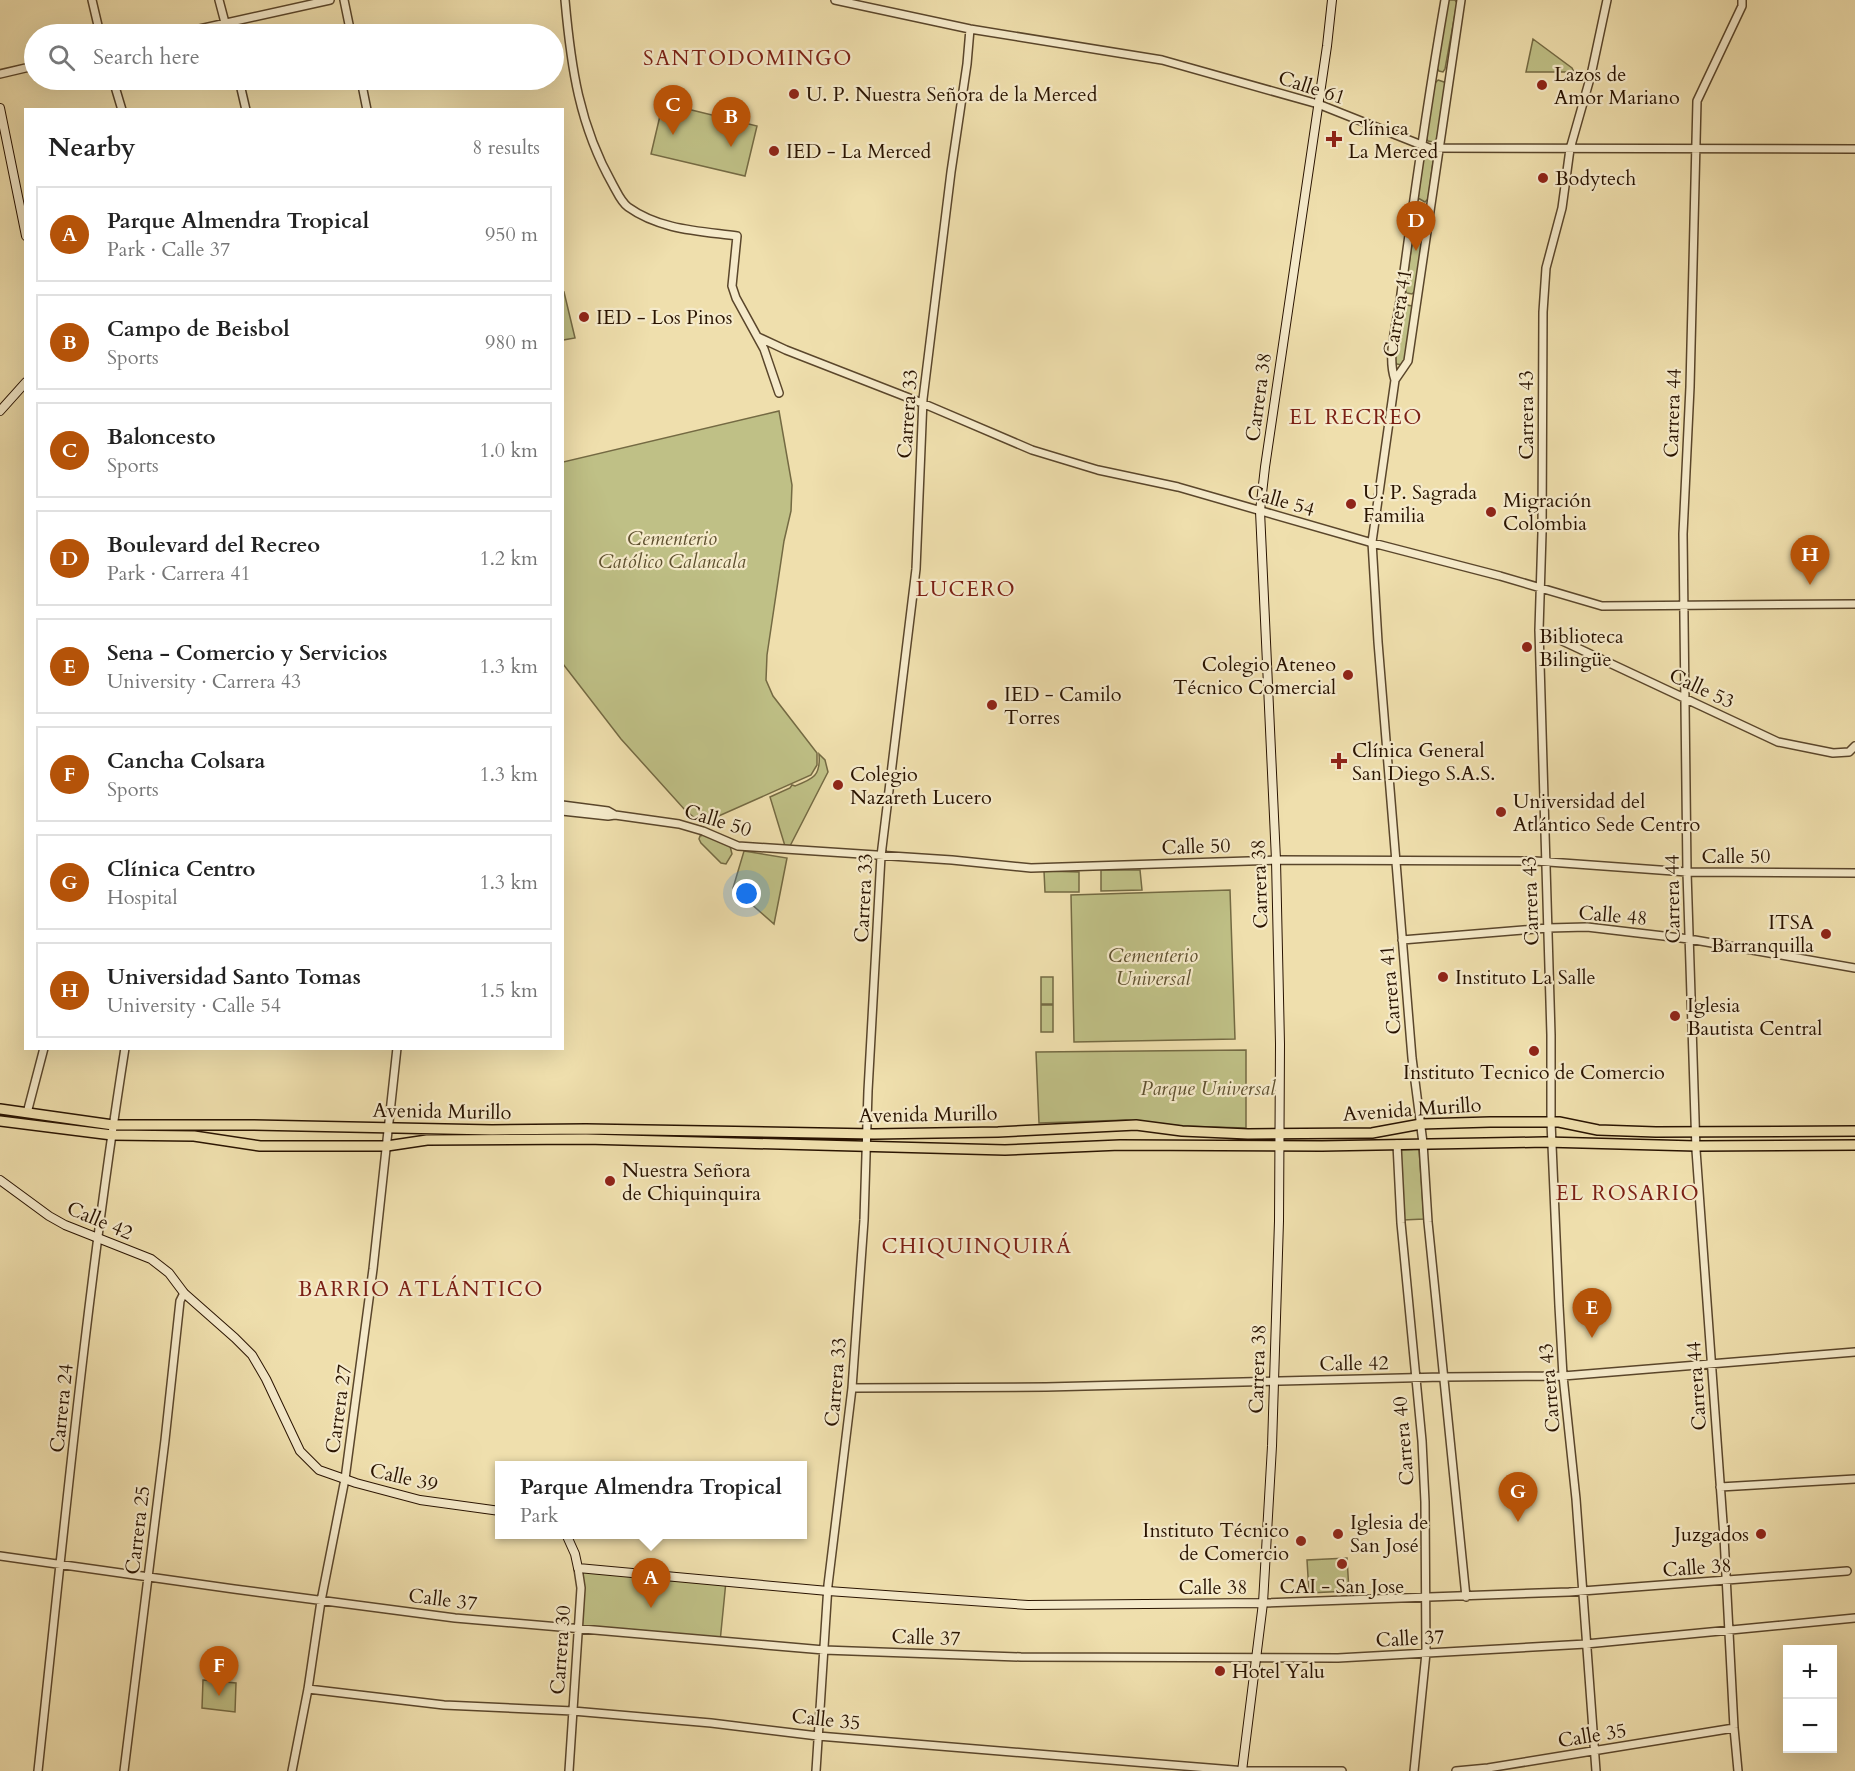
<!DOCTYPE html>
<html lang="en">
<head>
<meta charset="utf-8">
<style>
	:root { --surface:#fff; --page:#f2f2f2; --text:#222; --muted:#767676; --line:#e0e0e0; --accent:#b45309 }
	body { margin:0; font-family:Cardo,serif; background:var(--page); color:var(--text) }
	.controls { position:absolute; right:18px; bottom:18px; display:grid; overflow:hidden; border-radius:0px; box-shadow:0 6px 24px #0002 }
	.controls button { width:54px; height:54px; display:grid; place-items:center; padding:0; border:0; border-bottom:2px solid var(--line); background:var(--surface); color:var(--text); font:30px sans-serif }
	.you { position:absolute; left:747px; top:894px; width:21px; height:21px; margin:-15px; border:4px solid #fff; border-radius:50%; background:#1a73e8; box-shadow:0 0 0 9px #1a73e833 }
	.badge { display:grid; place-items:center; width:39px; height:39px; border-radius:50%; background:var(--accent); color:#fff; font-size:20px; font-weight:700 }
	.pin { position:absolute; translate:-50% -50px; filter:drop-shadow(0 2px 3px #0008) }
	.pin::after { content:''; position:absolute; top:32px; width:21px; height:18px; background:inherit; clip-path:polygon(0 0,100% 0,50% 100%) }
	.popup { position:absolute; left:495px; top:1461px; width:312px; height:78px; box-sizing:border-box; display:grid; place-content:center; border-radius:0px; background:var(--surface); filter:drop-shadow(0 2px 4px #0005); font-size:20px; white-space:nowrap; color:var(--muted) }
	.popup b { font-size:22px; color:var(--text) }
	.popup::after { content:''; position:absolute; left:50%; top:100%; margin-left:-12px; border:12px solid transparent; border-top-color:var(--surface) }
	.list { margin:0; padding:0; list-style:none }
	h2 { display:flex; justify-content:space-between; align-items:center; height:78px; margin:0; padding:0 24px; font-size:26px }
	h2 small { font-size:20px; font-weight:400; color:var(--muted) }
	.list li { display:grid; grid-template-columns:39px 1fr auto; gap:18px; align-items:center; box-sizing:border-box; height:96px; margin:0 12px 12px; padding:0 12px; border:2px solid var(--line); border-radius:0px }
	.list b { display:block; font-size:22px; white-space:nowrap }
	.list p { margin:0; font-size:20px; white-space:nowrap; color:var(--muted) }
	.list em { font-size:20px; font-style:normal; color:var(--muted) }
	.icon { flex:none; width:33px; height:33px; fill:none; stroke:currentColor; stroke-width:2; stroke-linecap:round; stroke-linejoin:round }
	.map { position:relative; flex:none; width:1855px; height:1771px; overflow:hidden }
	.search { position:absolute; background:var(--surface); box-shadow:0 6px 24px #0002; left:24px; top:24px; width:540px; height:66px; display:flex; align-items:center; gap:15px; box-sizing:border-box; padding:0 21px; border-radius:33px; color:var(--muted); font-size:22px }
	.panel { position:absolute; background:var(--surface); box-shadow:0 6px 24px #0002; left:24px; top:108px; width:540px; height:942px; border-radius:0px }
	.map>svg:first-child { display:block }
</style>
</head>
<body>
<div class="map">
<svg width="1855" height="1771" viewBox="0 0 1855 1771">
	<rect width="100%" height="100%" fill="#efdfad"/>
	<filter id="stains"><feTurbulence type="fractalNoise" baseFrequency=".00333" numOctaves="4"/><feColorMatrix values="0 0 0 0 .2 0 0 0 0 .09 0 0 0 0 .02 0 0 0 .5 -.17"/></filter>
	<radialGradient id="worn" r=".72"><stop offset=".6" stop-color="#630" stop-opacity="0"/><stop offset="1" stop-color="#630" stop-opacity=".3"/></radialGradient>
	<path fill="#bfc086" stroke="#746a43" stroke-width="1.5" d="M1448 0H1455L1457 3 1445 69 1443 72 1439 71 1436 67Z
		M1533 39 1572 68 1574 72H1526Z
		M1438 80 1444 82 1446 85 1438 137 1434 142 1428 141 1426 138 1434 84Z
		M663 103 757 126 745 176 651 154Z
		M1428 152 1434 155 1428 199 1425 202 1418 198 1424 153Z
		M1421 209 1426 212 1415 291 1412 294 1407 293 1405 291 1417 210Z
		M564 292 575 338 563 340 562 293Z
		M1407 305 1412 306 1413 310 1405 361 1402 365 1397 364 1394 361 1403 307Z
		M779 411 792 485 791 511 784 541 767 655 766 680 773 696 817 753V765L811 775 712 819H696L685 810 621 739 563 664V462Z
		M819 754 825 760 828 772 790 846H785L770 797 790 788 792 785 795 786C813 779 821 776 819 754Z
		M704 835 730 846 732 854 726 864 721 863 701 843 699 839 700 836Z
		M744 851 787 858 774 924 733 888Z
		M1101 870H1140L1142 890 1101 891Z
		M1044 871 1079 872V892H1045Z
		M1230 890 1235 1039 1074 1042 1071 895Z
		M1041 977H1053V1004H1041Z
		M1041 1005H1053V1032H1041Z
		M1246 1050V1128L1182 1126 1126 1120 1039 1123 1036 1052Z
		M1419 1149 1424 1219 1403 1220 1399 1150Z
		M1347 1558 1349 1591 1309 1593 1307 1560Z
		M578 1568 726 1581 720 1642 577 1629Z
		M203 1680 236 1683 235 1712 202 1708Z"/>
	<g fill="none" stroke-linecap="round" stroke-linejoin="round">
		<defs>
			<path id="tertiary" d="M92 0 100 34
				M219 0 228 34
				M344 0 351 34
				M565 0C571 67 579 125 613 185 617 192 621 202 628 207 660 230 700 231 737 236L732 286 736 298 764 349 779 393
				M835 0 970 29 1162 60 1318 104 1429 148 1855 149
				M1445 0C1428 98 1414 196 1401 294 1398 321 1386 354 1395 380L1372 542 1378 642 1412 1058 1423 1143 1428 1222 1466 1597
				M177 34 330 0
				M0 74 34 66
				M113 80 122 110
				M239 80 246 110
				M361 80 367 110
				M758 337 786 350 922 403 1032 450 1098 470 1178 487 1369 542 1500 576 1602 606 1855 604
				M1395 380 1408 361 1461 0
				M1539 630 1778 742 1833 753 1849 752 1855 746
				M562 805 608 811 615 815
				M562 811 608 816 615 815 679 824 703 831 738 846 952 860 1031 868 1278 860 1535 861 1687 872 1855 873
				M1402 940 1548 928 1587 927 1689 939 1855 968
				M27 1113 44 1048
				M1397 1144 1401 1223 1422 1441 1425 1502 1426 1653 1414 1771
				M852 1388 1046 1387 1443 1377 1563 1376 1855 1352
				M1720 1487 1855 1479
				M0 1556 234 1589 455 1618 824 1650 1021 1657 1338 1658 1586 1644 1855 1618
				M1263 1603 1569 1592 1847 1571
				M308 1689 444 1705 573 1711 711 1723 818 1736 1135 1762 1246 1771H1342
				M38 1771C64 1530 87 1288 125 1048
				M124 1771 165 1440 180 1301 184 1293
				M292 1771 308 1689 321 1601 345 1479 373 1269 397 1048
				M569 1771 581 1588 578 1568
				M816 1771 828 1585 852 1388 864 1220 868 1091 881 856 916 569 923 399 951 172 967 64 970 29
				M1456 1771 1488 1768 1734 1728
				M1596 1771 1576 1499 1563 1376 1559 1306 1551 1122V1035L1539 630 1542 533 1543 312 1546 268 1562 208 1570 149 1591 75 1607 0
				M1738 1771 1734 1728 1724 1537 1696 1150 1687 872 1683 534 1690 387 1697 101 1742 6V0"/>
			<path id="secondary" d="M0 108 26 236
				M0 411 26 382
				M0 1180 49 1216 65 1225 151 1259 169 1273 184 1293 235 1338 252 1355 266 1379 300 1451 319 1470 356 1483 420 1500 500 1511
				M566 1534 575 1554 578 1568 828 1591 1028 1605 1263 1603
				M1242 1771 1263 1603 1272 1446 1279 1221 1280 1044 1276 860 1260 511 1265 467 1327 46 1332 0"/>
			<path id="primary" d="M0 1109 113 1125H250L492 1130 586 1129 874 1134 998 1132 1136 1125 1182 1131 1248 1134 1372 1133 1421 1124 1490 1122H1559L1598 1130 1656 1132 1855 1131
				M0 1121 112 1135 194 1136 260 1146H387L427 1140 586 1139 1005 1150 1120 1145 1322 1146 1545 1142 1696 1146 1855 1145"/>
		</defs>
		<use href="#tertiary" stroke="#5a462b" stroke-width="10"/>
		<use href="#secondary" stroke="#291300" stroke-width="10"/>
		<use href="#primary" stroke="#291300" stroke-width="12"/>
		<use href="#tertiary" stroke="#f5eaca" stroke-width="7"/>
		<use href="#secondary" stroke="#f5eaca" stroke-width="8"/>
		<use href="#primary" stroke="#efdfad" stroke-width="9"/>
	</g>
	<g fill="#8f2418" stroke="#f5eaca" stroke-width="2">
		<circle cx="1542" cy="85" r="6"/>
		<circle cx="794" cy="94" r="6"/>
		<path d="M1331 130h6v6h6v6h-6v6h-6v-6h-6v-6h6z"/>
		<circle cx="774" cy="151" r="6"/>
		<circle cx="1543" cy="178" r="6"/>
		<circle cx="584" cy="317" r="6"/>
		<circle cx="1351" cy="504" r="6"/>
		<circle cx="1491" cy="512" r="6"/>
		<circle cx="1527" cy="647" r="6"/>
		<circle cx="1348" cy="675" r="6"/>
		<circle cx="992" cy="705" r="6"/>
		<path d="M1336 752h6v6h6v6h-6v6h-6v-6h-6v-6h6z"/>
		<circle cx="838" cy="785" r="6"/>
		<circle cx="1501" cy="812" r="6"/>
		<circle cx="1826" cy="934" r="6"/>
		<circle cx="1443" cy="977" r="6"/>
		<circle cx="1675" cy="1016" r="6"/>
		<circle cx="1534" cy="1051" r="6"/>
		<circle cx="610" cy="1181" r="6"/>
		<circle cx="1338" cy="1534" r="6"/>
		<circle cx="1761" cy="1534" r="6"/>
		<circle cx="1301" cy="1541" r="6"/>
		<circle cx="1342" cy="1564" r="6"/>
		<circle cx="1220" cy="1671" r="6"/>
	</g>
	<g text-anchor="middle" stroke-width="4.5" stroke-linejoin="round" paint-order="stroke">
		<g font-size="20" fill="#291300" stroke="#f5eaca" text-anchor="start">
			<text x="1554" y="81">Lazos de<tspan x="1554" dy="23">Amor Mariano</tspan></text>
			<text x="806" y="101">U. P. Nuestra Señora de la Merced</text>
			<text x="1348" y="135">Clínica<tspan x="1348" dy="23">La Merced</tspan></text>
			<text x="786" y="158">IED - La Merced</text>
			<text x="1555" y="185">Bodytech</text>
			<text x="596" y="324">IED - Los Pinos</text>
			<text x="1363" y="499">U. P. Sagrada<tspan x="1363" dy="23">Familia</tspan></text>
			<text x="1503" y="507">Migración<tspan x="1503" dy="23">Colombia</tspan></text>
			<text x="1539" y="643">Biblioteca<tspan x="1539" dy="23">Bilingüe</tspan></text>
			<text x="1336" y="671" text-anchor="end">Colegio Ateneo<tspan x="1336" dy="23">Técnico Comercial</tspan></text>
			<text x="1004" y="701">IED - Camilo<tspan x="1004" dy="23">Torres</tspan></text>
			<text x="1352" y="757">Clínica General<tspan x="1352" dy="23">San Diego S.A.S.</tspan></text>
			<text x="850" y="781">Colegio<tspan x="850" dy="23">Nazareth Lucero</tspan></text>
			<text x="1513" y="808">Universidad del<tspan x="1513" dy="23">Atlántico Sede Centro</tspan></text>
			<text x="1814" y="929" text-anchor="end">ITSA<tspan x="1814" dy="23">Barranquilla</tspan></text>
			<text x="1455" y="984">Instituto La Salle</text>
			<text x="1687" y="1012">Iglesia<tspan x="1687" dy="23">Bautista Central</tspan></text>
			<text x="1534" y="1079" text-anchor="middle">Instituto Tecnico de Comercio</text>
			<text x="622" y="1177">Nuestra Señora<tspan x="622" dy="23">de Chiquinquira</tspan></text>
			<text x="1350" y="1529">Iglesia de<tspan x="1350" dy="23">San José</tspan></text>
			<text x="1289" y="1537" text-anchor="end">Instituto Técnico<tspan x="1289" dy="23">de Comercio</tspan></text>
			<text x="1749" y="1541" text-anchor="end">Juzgados</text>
			<text x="1342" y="1593" text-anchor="middle">CAI - San Jose</text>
			<text x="1232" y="1678">Hotel Yalu</text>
		</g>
		<g font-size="20" fill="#291300" stroke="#f5eaca">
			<text transform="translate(1312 87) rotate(18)" y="7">Calle 61</text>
			<text transform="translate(1397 313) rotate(-80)" y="7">Carrera 41</text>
			<text transform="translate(1258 397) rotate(-82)" y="7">Carrera 38</text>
			<text transform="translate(1672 413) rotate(-88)" y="7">Carrera 44</text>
			<text transform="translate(907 414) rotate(-86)" y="7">Carrera 33</text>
			<text transform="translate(1526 415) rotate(-90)" y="7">Carrera 43</text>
			<text transform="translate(1281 500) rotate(16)" y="7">Calle 54</text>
			<text transform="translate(1702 688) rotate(25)" y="7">Calle 53</text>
			<text transform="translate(718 820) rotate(17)" y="7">Calle 50</text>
			<text transform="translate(1196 846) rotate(-2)" y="7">Calle 50</text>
			<text x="1736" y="863">Calle 50</text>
			<text transform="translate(1259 884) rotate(-92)" y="7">Carrera 38</text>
			<text transform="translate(863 898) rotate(-87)" y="7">Carrera 33</text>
			<text transform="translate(1672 899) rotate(-91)" y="7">Carrera 44</text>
			<text transform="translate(1530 901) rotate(-92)" y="7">Carrera 43</text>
			<text transform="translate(1613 915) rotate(5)" y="7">Calle 48</text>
			<text transform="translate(1390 990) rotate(-95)" y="7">Carrera 41</text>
			<text transform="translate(1412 1109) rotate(-4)" y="7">Avenida Murillo</text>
			<text transform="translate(442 1111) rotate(1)" y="7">Avenida Murillo</text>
			<text transform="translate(928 1114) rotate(-1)" y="7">Avenida Murillo</text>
			<text transform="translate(100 1220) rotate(23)" y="7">Calle 42</text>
			<text transform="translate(1354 1363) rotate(-1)" y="7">Calle 42</text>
			<text transform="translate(1257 1369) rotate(-88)" y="7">Carrera 38</text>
			<text transform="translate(835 1382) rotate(-85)" y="7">Carrera 33</text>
			<text transform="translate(1696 1386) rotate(-94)" y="7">Carrera 44</text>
			<text transform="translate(1549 1388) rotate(-95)" y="7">Carrera 43</text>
			<text transform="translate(61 1408) rotate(-84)" y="7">Carrera 24</text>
			<text transform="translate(338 1409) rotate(-82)" y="7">Carrera 27</text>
			<text transform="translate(1403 1441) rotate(-95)" y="7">Carrera 40</text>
			<text transform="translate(404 1477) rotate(13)" y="7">Calle 39</text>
			<text transform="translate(137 1530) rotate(-83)" y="7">Carrera 25</text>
			<text transform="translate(1697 1567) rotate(-4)" y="7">Calle 38</text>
			<text x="1213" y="1594">Calle 38</text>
			<text transform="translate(443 1599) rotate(7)" y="7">Calle 37</text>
			<text transform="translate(926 1637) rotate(2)" y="7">Calle 37</text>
			<text transform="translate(1410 1638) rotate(-3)" y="7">Calle 37</text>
			<text transform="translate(560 1650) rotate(-86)" y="7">Carrera 30</text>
			<text transform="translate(826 1719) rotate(6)" y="7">Calle 35</text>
			<text transform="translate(1592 1735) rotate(-9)" y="7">Calle 35</text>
		</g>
		<g font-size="20" font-style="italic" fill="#5e502f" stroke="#f5eaca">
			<text x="672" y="545">Cementerio<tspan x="672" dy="23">Católico Calancala</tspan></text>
			<text x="1153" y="962">Cementerio<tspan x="1153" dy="23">Universal</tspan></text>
			<text x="1208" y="1095">Parque Universal</text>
		</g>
		<g font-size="21" letter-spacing="1.5" fill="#7a1f14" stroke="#f5eaca">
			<text x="748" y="65">SANTODOMINGO</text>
			<text x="1356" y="424">EL RECREO</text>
			<text x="966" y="596">LUCERO</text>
			<text x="1628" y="1200">EL ROSARIO</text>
			<text x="977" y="1253">CHIQUINQUIRÁ</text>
			<text x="421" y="1296">BARRIO ATLÁNTICO</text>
		</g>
	</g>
	<rect width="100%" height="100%" filter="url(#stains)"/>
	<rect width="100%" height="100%" fill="url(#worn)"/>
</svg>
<div class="controls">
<button>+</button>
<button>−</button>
</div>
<div class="you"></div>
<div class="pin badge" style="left:651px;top:1608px">A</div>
<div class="popup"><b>Parque Almendra Tropical</b>Park</div>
<div class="pin badge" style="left:731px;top:147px">B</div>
<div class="pin badge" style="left:673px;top:135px">C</div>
<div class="pin badge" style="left:1416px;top:251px">D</div>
<div class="pin badge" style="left:1592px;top:1338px">E</div>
<div class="pin badge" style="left:219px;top:1696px">F</div>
<div class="pin badge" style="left:1518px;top:1522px">G</div>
<div class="pin badge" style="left:1810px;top:585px">H</div>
<div class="search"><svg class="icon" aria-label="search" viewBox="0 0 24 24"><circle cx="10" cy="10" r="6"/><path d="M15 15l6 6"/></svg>Search here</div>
<section class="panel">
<h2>Nearby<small>8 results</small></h2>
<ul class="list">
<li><span class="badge">A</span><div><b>Parque Almendra Tropical</b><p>Park · Calle 37</p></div><em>950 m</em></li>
<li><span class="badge">B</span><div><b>Campo de Beisbol</b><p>Sports</p></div><em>980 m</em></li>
<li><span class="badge">C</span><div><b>Baloncesto</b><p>Sports</p></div><em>1.0 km</em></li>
<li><span class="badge">D</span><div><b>Boulevard del Recreo</b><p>Park · Carrera 41</p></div><em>1.2 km</em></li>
<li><span class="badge">E</span><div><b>Sena - Comercio y Servicios</b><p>University · Carrera 43</p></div><em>1.3 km</em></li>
<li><span class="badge">F</span><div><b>Cancha Colsara</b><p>Sports</p></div><em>1.3 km</em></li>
<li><span class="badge">G</span><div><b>Clínica Centro</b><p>Hospital</p></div><em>1.3 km</em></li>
<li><span class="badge">H</span><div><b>Universidad Santo Tomas</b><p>University · Calle 54</p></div><em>1.5 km</em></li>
</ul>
</section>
</div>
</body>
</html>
